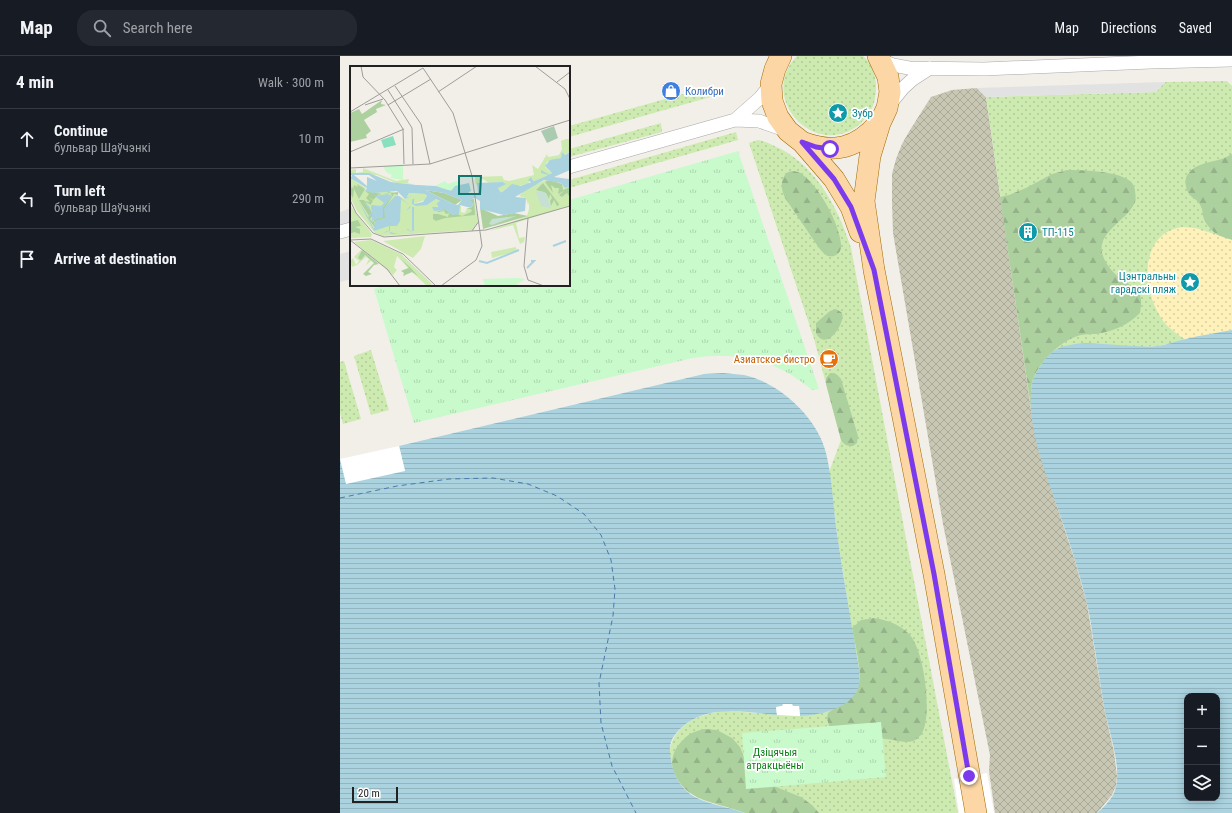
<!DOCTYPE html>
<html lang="en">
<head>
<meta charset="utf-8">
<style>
	:root { --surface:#171b24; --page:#242831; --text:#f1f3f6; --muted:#9ea1a6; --line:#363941 }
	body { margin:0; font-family:"Roboto Condensed",sans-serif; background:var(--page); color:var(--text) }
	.controls { position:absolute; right:12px; bottom:12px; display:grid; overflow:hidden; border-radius:8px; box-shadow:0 2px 10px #0003 }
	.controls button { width:36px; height:36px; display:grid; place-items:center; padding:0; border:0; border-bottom:1px solid var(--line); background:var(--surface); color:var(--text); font:20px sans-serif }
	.scale { position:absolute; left:12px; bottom:10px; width:46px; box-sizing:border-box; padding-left:4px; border:2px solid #222; border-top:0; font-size:11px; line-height:14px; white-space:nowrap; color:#222; -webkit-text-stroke:3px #fff; paint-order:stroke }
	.stop { position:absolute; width:12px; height:12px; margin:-9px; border:3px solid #7c3aed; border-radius:50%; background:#fff }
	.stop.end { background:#7c3aed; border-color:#fff; box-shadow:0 1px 4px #0008 }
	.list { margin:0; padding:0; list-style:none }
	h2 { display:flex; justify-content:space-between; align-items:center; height:52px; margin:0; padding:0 16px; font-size:17px }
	h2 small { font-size:13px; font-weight:400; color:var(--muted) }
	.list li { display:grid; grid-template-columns:26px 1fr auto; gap:12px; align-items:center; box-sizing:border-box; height:60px; padding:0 16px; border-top:1px solid var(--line) }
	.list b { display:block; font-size:15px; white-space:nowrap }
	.list p { margin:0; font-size:13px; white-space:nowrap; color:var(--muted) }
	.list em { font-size:13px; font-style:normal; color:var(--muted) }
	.icon { flex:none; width:22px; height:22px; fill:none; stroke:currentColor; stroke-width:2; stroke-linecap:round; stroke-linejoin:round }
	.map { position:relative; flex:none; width:892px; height:757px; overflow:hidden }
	header { display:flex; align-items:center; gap:24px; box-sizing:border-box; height:56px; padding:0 20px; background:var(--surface); border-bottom:1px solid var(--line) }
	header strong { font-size:19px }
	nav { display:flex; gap:22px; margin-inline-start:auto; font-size:14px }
	.search { width:280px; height:36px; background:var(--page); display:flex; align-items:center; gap:10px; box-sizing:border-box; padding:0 14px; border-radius:16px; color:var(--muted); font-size:15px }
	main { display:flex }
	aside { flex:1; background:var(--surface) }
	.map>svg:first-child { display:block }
</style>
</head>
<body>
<header>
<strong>Map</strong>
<div class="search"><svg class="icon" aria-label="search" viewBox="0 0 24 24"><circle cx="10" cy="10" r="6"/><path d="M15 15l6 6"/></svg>Search here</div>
<nav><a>Map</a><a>Directions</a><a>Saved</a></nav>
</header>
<main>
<aside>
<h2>4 min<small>Walk · 300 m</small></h2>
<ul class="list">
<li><svg class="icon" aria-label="ahead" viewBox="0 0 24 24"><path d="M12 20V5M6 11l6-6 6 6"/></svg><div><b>Continue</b><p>бульвар Шаўчэнкі</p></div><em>10 m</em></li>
<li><svg class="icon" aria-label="left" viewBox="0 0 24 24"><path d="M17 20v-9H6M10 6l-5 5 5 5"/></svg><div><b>Turn left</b><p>бульвар Шаўчэнкі</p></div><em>290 m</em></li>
<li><svg class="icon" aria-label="arrive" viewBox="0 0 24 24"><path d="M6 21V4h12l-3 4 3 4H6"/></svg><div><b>Arrive at destination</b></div></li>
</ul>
</aside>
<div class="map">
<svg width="892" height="757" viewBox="0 0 892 757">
	<defs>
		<pattern id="construction-cross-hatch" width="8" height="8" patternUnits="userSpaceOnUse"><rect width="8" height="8" fill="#c7c7b4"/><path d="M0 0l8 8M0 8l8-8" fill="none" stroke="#abab9a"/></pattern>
		<pattern id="grass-dots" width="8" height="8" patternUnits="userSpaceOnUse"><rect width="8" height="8" fill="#cdebb0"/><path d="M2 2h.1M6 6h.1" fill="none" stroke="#b0c997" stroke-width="1.8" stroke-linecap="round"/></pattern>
		<pattern id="forest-firs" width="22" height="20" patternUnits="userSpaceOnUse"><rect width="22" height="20" fill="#add19e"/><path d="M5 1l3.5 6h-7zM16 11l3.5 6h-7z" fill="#95b388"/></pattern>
		<pattern id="sand-dots" width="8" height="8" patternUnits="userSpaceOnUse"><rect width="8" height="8" fill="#fff1ba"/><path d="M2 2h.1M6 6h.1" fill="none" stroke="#dacea0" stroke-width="1.8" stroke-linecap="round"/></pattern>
		<pattern id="park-tufts" width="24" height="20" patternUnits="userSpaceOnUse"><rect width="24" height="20" fill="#c8facc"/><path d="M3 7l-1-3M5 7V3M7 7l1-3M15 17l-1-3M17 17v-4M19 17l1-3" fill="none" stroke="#acd6af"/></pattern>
		<pattern id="water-rules" width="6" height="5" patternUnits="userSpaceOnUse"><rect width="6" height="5" fill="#aad3df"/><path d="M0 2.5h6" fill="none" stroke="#92b5bf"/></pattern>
	</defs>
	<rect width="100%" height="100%" fill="#f2efe9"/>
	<path fill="url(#construction-cross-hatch)" d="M637 32 646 41 693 367 699 395 735 505 747 548 764 652 774 696 777 720 776 730 772 739 757 757H655L649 715 650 699 603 468 553 177 552 147V118L556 103 562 88 570 74 591 41 612 34Z"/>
	<path fill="url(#grass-dots)" d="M457 0H523C535 11 538 27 535 42 534 52 527 61 520 68 476 105 416 42 457 0Z
		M887 25 892 30V184L855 172 808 206C806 239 817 266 845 283L832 287 817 290 801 291 741 288 728 290 692 358 646 41 816 36 825 26Z
		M368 31 374 40 229 81V70Z
		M321 67 322 76 229 101V93Z
		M396 76 398 84 229 132V124Z
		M418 84C428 86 432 89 441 93 478 113 499 154 511 192L618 757H405L395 753 331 708C330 700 329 693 332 686 340 665 366 656 387 655L460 660 475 658 492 653 507 541 498 485 489 416 501 384 474 283 409 87Z
		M31 294 49 354 31 359 14 300Z
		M4 305 21 363 3 368 0 357V306Z"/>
	<path fill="url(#forest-firs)" d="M892 98V184C879 182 867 173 863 160 862 157 863 154 861 151 859 144 853 143 849 138 845 132 844 123 848 118 855 108 867 107 878 104 883 103 888 100 892 98Z
		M727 114C742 114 778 115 790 125 793 127 795 132 795 135 796 141 796 146 793 150 784 166 755 178 763 200 766 208 772 216 779 221 786 227 796 231 800 239 802 245 801 251 800 257 788 269 774 275 756 278 751 278 746 278 741 279 722 283 696 308 692 327 690 337 691 348 692 358L660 141 669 139 686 132 712 118Z
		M452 115C456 115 460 116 463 119 480 132 499 167 501 188 502 195 497 202 488 200 484 199 482 195 479 192L445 142C441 132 440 126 446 117Z
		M496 253C499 255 500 255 502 257 506 267 486 297 476 277V267L490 255Z
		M490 317C496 317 498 319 501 323L518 380 517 387 513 390C507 390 504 389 501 384L486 328V322Z
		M534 562C547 564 559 568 569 578 584 593 592 655 583 675 582 679 577 683 573 685 564 688 554 683 546 683 527 681 510 677 491 673 488 667 486 663 488 657 495 651 503 649 509 643 512 641 516 637 517 634 524 619 515 589 512 572L521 564Z
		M364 673 377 674 392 682 400 691 406 706 424 726 461 741 472 749 479 757H405C381 747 349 747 336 721 332 714 331 708 333 700 335 691 344 681 352 677 356 675 360 674 364 673Z"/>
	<path fill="url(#sand-dots)" d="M843 171 855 172 892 184V274L845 283C837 278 830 273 824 266 802 237 797 177 843 171Z"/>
	<path fill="url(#park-tufts)" d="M398 95 479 333 472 334C437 304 399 295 353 302L74 367 34 233 45 229H229V144Z
		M541 666 546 721 406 733 402 677Z"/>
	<path fill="#e2e2e2" d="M825 26 816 36 646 41 637 32Z
		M11 152V173L0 176V156Z
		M11 195V223L0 226V198Z"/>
	<path fill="url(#water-rules)" fill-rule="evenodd" d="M892 274V757H757C763 752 769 746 773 739 785 717 768 674 764 651 761 632 758 613 755 594 752 579 751 563 747 548 738 510 725 473 712 436 701 403 686 363 692 328 694 317 707 298 717 293 740 281 789 293 817 290 827 289 836 285 846 283 861 279 877 277 892 274ZM847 640H877V742H847Z
		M383 317C390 318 397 318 404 319 439 326 478 362 486 397 493 425 493 455 498 484 504 527 512 570 519 613 519 620 520 629 517 635 506 654 479 659 460 660L459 650H452V648H443V650L436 651 437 659C417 657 398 654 378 656 360 657 338 669 331 686 329 692 330 698 331 704 333 720 342 734 355 741 370 749 389 751 405 757H0V403L65 415 59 390 343 323 364 318Z"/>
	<path fill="#fff" d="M59 390 65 415 6 428 0 403Z
		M443 648H452L453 650H459L460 660 437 659 436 651 442 650Z
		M647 717 654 757H619L614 723Z"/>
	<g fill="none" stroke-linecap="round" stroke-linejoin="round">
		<path stroke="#4a7aab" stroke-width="1" stroke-dasharray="5 4" stroke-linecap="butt" d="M0 442 57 430 109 423 153 422 188 428 217 440 244 458 261 479 271 504 275 533 273 560 259 627 261 667 272 710 296 757"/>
		<defs>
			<path id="minor" d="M541 4 553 9 569 12 644 13 811 6 892 4
				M550 48 563 32 573 23 590 12
				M395 64 420 42 431 28
				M229 111 395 64 419 65 448 75
				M0 176 11 173"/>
			<path id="primary" d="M441 0 435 13 431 28 432 45 438 61 448 75 462 86 494 123 511 151 520 176
				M538 0 548 21 550 36 547 52 540 67 530 100 524 145 534 214 594 518 636 757
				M462 86C494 98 516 93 539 67"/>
		</defs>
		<use href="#minor" stroke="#a9a9a9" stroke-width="14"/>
		<use href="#primary" stroke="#a06b00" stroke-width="22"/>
		<use href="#minor" stroke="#fff" stroke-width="13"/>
		<use href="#primary" stroke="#fcd6a4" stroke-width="21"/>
	</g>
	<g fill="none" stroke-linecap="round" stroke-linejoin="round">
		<path stroke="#7c3aed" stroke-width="5" d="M490 93 476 91 462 86 494 123 511 151 534 214 594 518 629 720"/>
	</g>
	<defs>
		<symbol id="shop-disc" viewBox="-11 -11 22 22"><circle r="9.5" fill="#3f7fe0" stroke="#fff"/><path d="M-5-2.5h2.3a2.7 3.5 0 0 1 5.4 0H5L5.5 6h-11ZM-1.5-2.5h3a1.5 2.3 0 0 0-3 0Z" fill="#fff"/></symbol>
		<symbol id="sight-disc" viewBox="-11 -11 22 22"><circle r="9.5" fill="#0f9aa8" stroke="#fff"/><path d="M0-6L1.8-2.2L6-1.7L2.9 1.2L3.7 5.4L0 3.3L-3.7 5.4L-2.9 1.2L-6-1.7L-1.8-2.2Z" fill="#fff"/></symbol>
		<symbol id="building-disc" viewBox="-11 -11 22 22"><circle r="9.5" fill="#0f9aa8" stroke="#fff"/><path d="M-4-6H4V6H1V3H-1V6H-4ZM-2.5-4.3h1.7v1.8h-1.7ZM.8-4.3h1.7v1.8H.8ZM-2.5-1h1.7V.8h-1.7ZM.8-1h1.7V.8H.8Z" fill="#fff"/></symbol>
		<symbol id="cafe-disc" viewBox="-11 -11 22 22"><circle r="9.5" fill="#e8710a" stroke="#fff"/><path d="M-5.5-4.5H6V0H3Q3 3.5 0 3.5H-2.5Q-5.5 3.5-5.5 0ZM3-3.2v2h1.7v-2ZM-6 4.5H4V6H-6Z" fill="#fff"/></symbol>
	</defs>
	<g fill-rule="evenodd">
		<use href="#shop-disc" x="320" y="24" width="22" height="22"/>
		<use href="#sight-disc" x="487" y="46" width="22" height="22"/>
		<use href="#building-disc" x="677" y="165" width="22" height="22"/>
		<use href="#sight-disc" x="839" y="215" width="22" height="22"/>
		<use href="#cafe-disc" x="478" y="292" width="22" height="22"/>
	</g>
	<g text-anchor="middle" stroke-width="3.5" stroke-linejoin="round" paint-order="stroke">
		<g font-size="11" fill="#366cbe" stroke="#fff" text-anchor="start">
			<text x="345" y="39">Колибри</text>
		</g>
		<g font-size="11" fill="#0d838f" stroke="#fff" text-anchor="start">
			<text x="512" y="61">Зубр</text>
			<text x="702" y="180">ТП-115</text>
			<text x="836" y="224" text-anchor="end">Цэнтральны<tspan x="836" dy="13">гарадскі пляж</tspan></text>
		</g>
		<g font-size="11" fill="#c56008" stroke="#fff" text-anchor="end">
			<text x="475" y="307">Азиатское бистро</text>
		</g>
		<g font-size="11" fill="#0c8416" stroke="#fff">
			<text x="435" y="700">Дзіцячыя<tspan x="435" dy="13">атракцыёны</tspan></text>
		</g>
	</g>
	<g transform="translate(10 10)">
		<rect width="220" height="220" fill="#f2efe9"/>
		<path d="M216 73H220V86L214 89 212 86V92L197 96 195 101 202 107 196 111 184 116 181 111 178 118 157 122 151 127 148 122 155 116 139 117 133 113 126 119 125 111 152 110 154 114 159 115 184 109 182 99 188 103 197 88 198 91 209 89 212 83 211 75ZM13 102 46 115 59 113 58 117 62 118 46 117 27 109 0 107V104L6 103V107L13 106ZM0 112 16 122 15 125 42 126 55 133 60 131 57 130 59 127 75 128 77 130 75 134 64 138 77 139 86 133 90 135 85 145 96 144 101 148 111 139V146L115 147 117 142H121L123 139 119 135H113L124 133 128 155 123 164 33 170 25 167 7 145 0 131ZM196 114 211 117 215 122 220 121V140L162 158 166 157 169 172 175 171 174 176 170 178 163 159 139 165 177 150 179 143V136L178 139 176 132 169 130 177 122ZM0 139 22 168 21 171 0 172ZM75 170 71 183 63 192 33 175ZM21 174 51 188 82 218 77 220 62 206 57 208 52 204 58 202 47 190 44 201 47 204 43 209 4 176ZM166 181 167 185 142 192 141 186ZM11 184 13 187 9 192 15 189 24 197 21 195 16 199 19 193 16 191 7 199 2 201 0 195 3 192 6 199 9 195 4 191Z" fill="#cdebb0"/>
		<path d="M32 34 31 38 36 39 26 43 27 46 14 54 21 65 16 69 17 72 0 76V47L9 43 12 48ZM199 114 212 118 213 124 220 121 219 130 217 127 212 131 209 129 214 125 208 128 209 122H205L201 119 203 127 195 116ZM193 117 209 138 208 140H211H207L204 134 201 140 200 135 202 132 200 128 199 133 196 127 186 124ZM7 118 15 123 9 133 4 123 3 132 0 127 2 120 3 123 4 119 8 121ZM75 124 94 127 112 134 105 139ZM15 125 32 128 48 126V129L44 128 35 142V152L24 156 26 163 18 152 22 147 21 139 14 135 20 136 16 132 19 128ZM40 126 42 130 33 141V151L25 153 23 156 20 153 24 148 21 138 23 135 19 131 23 134 28 129ZM124 133 125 149 95 152 86 155 83 153V148H88L98 151 99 147 96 148 94 145 89 146 86 145 96 144 103 149 105 147 112 150 121 146 122 144 117 142H121L124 138 115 134ZM9 134H14L19 141 22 147 19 150ZM130 142 148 150 164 147 178 150 133 163ZM8 154 11 160 5 161 10 163V168L4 166 0 168V156ZM12 184 29 198 24 199 18 206 22 208 16 210 13 208 24 197 15 189 11 194 8 192ZM51 193 61 202 68 210 62 206 53 210 54 207 51 205 59 202Z" fill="#add19e" fill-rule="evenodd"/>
		<path d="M191 125 196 127 201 142 191 140 186 126ZM166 150 142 159 139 158 142 153Z" fill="#c6e0d4"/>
		<path d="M204 60 208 72 197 77 191 65Z" fill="#aacbaf"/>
		<path d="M33 100H53V114L41 112 42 109 36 106ZM95 115 98 118 107 115 109 119 101 125 85 120ZM168 212 175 213 165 220H135L133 213Z" fill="#c8facc"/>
		<path d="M43 70 46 79 34 82 31 74Z" fill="#88e0be"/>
		<path d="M212 86 215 89 220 86V104L204 111 219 113 220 121 215 122 211 117 194 114 165 131 176 132 175 145 154 149 130 143V135L125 132 120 134 124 138 121 142 110 139 109 148 103 149 96 144 84 145 82 141H88L87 137 90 135 86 133 77 139 66 140 62 138V134L64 132V138L73 136 77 130 75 128 59 127 57 131 62 130 55 133 47 125 24 127 15 125 17 122 0 112 2 110 0 107H19L46 118 86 120 101 125 105 120 119 117 121 125 117 127 124 130 128 127 127 117 153 116 156 118 148 122 151 127 162 118 171 120 182 117 178 114 181 111 184 116 199 109 191 107V104L200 109 202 107 195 100 200 94 211 92ZM4 109H19L27 115 17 111V120ZM75 124 94 127 112 134 108 139 103 138ZM38 128 42 130 33 141V151L22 155V139L31 140 34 137 25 130ZM45 130H49L61 141 56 145 60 140 51 133 50 155 47 160H40V166L48 168 56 163H58L63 167 56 163 48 168H41L40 167 39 164 37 166 33 167 39 164V160L24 165 7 132 18 151 22 146 13 136 19 140 22 147 18 152 24 163 25 155 35 152 34 142Z" fill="#aad3df" fill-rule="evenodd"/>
		<path fill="none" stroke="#aad3df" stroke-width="2" d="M124 131 83 123 49 121 38 125 35 121 40 117 83 122 102 126 113 120 120 130 152 128 201 110 213 97 220 93M127 131 167 125 220 100M63 141V165M203 180 216 175M129 195 137 197 169 184M177 202 184 195H181"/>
		<path fill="none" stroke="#9f9d99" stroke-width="1" d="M11 0 13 11 35 34 53 63 54 98M185 0 215 23 220 33M207 16 220 6M45 20 71 58 80 98M38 24 62 62 63 98M88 26 127 0M15 39 33 33M38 39 81 13M0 46 73 2 103 47 122 110 132 180 126 194 91 220M0 86 54 63M0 102 80 98 220 54M0 134 6 147 23 167 34 171 136 164 220 140M178 152 174 200 178 214 194 220M122 165 129 155M0 174 37 203 50 220M0 174 21 173 53 188 86 220"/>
		<path fill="#0f766e" fill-opacity="0.15" stroke="#0f766e" stroke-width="2" d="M109 110H131L130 128H109Z"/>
		<rect width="220" height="220" fill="none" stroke="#222" stroke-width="2"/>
	</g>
</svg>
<div class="controls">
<button>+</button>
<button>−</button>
<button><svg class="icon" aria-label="layers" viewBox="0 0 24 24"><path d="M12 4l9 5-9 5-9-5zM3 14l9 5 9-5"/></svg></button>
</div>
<div class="scale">20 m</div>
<div class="stop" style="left:490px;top:93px"></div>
<div class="stop end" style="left:629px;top:720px"></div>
</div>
</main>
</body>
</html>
